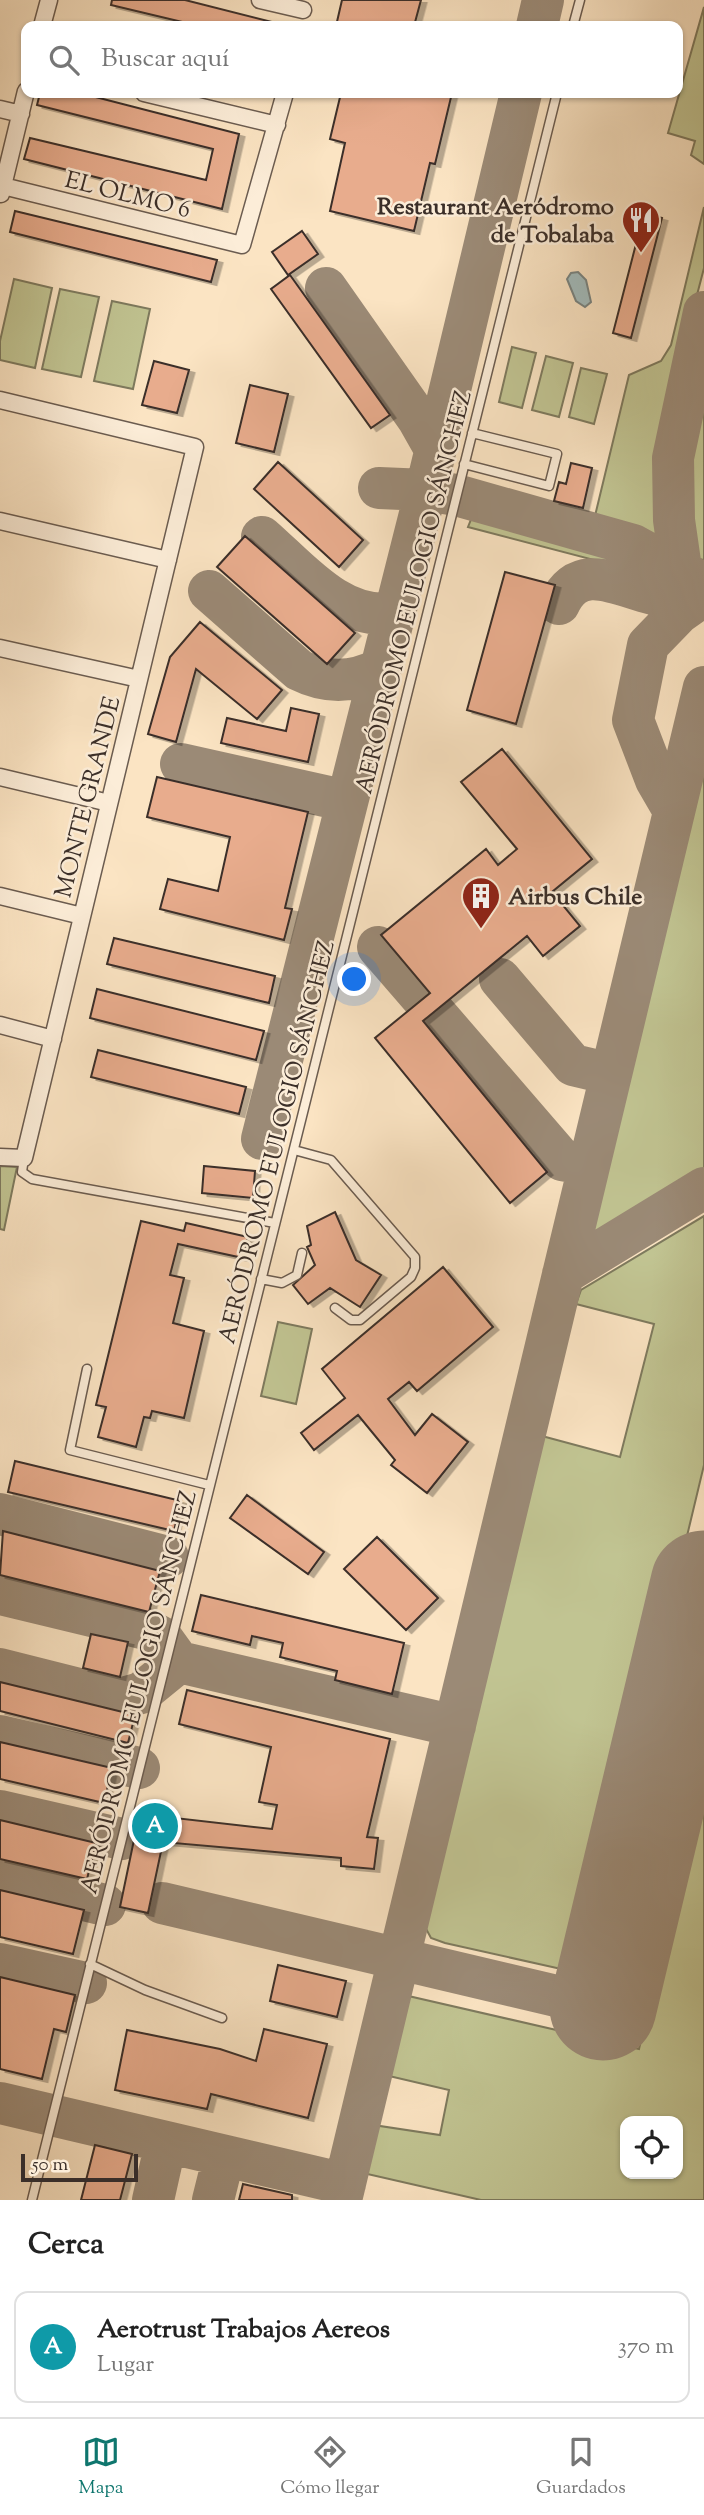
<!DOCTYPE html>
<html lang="es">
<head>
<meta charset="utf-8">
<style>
	:root { --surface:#fff; --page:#f6f6f6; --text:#222; --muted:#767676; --line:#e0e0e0; --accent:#0f766e }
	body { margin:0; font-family:"Sorts Mill Goudy",serif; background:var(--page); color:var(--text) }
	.controls { position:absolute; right:21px; bottom:21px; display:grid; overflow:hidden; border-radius:14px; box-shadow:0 2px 5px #0004 }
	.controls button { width:63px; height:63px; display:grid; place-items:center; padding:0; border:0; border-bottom:2px solid var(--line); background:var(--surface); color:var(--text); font:35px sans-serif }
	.scale { position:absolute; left:21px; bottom:18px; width:117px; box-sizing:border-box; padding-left:7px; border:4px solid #3b2f29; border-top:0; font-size:19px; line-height:24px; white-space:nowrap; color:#3b2f29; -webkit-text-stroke:5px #fcedd8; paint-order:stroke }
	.you { position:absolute; left:355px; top:980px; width:24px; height:24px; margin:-18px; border:5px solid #fff; border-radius:50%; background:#1a73e8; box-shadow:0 0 0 10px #1a73e833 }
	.badge { display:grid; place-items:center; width:46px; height:46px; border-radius:50%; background:var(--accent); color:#fff; font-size:23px; font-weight:700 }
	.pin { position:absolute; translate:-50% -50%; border:4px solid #fff; box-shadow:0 2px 7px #0006 }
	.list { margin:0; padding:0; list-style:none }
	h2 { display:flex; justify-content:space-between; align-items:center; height:91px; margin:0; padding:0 28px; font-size:30px }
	h2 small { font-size:23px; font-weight:400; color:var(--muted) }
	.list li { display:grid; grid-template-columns:46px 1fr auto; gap:21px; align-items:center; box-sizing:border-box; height:112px; margin:0 14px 14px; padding:0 14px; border:2px solid var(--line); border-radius:14px }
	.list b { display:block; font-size:26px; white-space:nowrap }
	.list p { margin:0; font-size:23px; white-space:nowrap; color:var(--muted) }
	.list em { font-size:23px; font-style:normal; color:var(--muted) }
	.icon { flex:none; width:38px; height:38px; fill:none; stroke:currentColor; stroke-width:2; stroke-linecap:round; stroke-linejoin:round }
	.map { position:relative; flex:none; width:704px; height:2200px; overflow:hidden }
	.search { position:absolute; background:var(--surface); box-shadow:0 2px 5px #0004; left:21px; right:21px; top:21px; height:77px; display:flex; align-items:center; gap:18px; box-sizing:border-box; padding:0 24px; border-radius:14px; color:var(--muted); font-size:26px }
	.sheet { height:217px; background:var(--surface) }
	nav { display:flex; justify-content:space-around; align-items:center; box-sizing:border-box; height:98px; border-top:2px solid var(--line); background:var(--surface); font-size:19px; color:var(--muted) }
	nav a { display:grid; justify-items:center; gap:4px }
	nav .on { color:var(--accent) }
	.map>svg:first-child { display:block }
</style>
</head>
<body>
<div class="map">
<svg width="704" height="2200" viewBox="0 0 704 2200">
	<defs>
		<filter id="shadow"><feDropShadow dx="5.5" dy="3" stdDeviation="0" flood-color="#0004"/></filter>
	</defs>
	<rect width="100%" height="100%" fill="#fbe4c3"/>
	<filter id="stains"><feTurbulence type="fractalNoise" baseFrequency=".00286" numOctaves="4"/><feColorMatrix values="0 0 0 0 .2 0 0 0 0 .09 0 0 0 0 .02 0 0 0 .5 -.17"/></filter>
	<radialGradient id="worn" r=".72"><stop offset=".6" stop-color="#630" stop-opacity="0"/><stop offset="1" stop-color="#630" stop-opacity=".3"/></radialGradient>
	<path fill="#c1c492" stroke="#7e7a5e" stroke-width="2" fill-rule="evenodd" d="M704 7V164L691 155 695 141 668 133Z
		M704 207V268L678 368 667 462 668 550 594 520 629 375 661 361 671 345Z
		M14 279 52 288 35 368 0 360V341Z
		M60 289 99 297 81 377 42 369Z
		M112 301 150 309 133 389 94 381Z
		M512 347 536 353 522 408 499 402Z
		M546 356 573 363 559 417 532 410Z
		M581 368 607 374 594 424 569 417Z
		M691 392 704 393V560L693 558 682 520 683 451Z
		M472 517 639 559 655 576 468 527Z
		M704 754V1178L607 1240 597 1241 589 1233Z
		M0 1166 17 1167 4 1230 0 1229Z
		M704 1216V1465L585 1962 570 1971 445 1943 431 1938 424 1925 542 1436 620 1457 654 1324 576 1304 581 1290Z
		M278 1322 312 1329 296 1404 261 1396Z
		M704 1773V2200H481L363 2173 373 2125 440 2135 449 2090 389 2076 404 1995 639 2049ZM625 2121H678V2174H625Z"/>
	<path fill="#a2bcbd" stroke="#798482" stroke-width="2" d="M578 272 586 280 591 302 585 307 576 301 567 279 571 273Z"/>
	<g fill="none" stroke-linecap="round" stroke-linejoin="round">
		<path stroke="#9b8a76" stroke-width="42" d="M537 26 543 0
			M326 288 418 419 435 449
			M379 488 426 490 456 495 633 545 704 584
			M262 537C300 570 340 621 394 613
			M681 569 674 520 673 458 704 312
			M209 591 299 670C327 684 354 683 381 668
			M559 604C582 555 627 593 669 597 681 598 694 590 704 585
			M181 764 347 801
			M674 811 656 780 633 720 648 645 679 613 704 595
			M378 947 562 1160 589 1165
			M500 979 573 1065 611 1074
			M262 1139 426 490 521 93
			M563 1274 704 1188
			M0 1514 168 1557
			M0 1594 146 1629 161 1637 179 1662 455 1726
			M0 1669 119 1699 141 1693 179 1662
			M0 1736 139 1768
			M0 1811 122 1839
			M0 1880 105 1905
			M162 1903 603 2007
			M0 1964 86 1983
			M0 2103 345 2184
			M153 2200 166 2142
			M213 2200 224 2156
			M341 2200 704 687"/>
		<path stroke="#9b8a76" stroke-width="107" d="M603 2007 704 1584"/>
	</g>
	<path fill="#e8ac8d" stroke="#3b2f29" stroke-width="2" filter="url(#shadow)" d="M112 0H185L272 22V26H199L111 5Z
		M342 0H421L414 26H336Z
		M40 93H80L239 134 222 209 24 159 30 138 206 180 213 149 37 105Z
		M341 93H452L435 164 430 163 414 231 330 211 345 143 330 139Z
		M15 211 217 260 211 282 10 232Z
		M644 213 662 218 631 338 613 333Z
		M302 231 318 254 288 275 272 252Z
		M290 275 390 415 371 428 271 289Z
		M154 361 189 370 177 413 142 405Z
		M250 385 288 394 274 452 236 443Z
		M278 462 363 540 339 567 254 489Z
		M571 463 592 468 583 508 554 501 559 482 566 484Z
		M245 536 355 633 327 664 217 567Z
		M505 572 555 585 516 724 467 710Z
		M200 622 282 690 257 719 196 669 176 742 148 734 170 657Z
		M291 708 319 714 308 762 221 743 227 718 286 731Z
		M502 749 592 859 552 892 580 926 543 956 527 936 423 1021 547 1172 510 1203 375 1038 430 993 381 935 486 849 498 865 517 849 461 782Z
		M157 777 308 812 285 908 292 909 284 940 160 909 168 879 218 891 230 837 147 817Z
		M114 938 275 976 269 1003 107 964Z
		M97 989 264 1031 256 1060 90 1018Z
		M98 1050 246 1087 239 1114 91 1077Z
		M204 1166 255 1171 253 1198 202 1193Z
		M335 1212 356 1260 381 1275 360 1307 330 1288 308 1304 293 1285 315 1265 307 1247 311 1245 307 1226Z
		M141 1221 184 1231 186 1223 248 1237 243 1258 178 1244 170 1275 184 1278 173 1323 204 1331 184 1418 152 1411 150 1418 144 1417 136 1447 98 1437 106 1407 96 1405Z
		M443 1267 493 1327 417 1391 409 1382 388 1399 415 1435 432 1414 468 1442 427 1493 391 1465 395 1460 358 1415 314 1450 301 1433 345 1398 322 1369Z
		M15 1461 181 1501 174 1531 8 1492Z
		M247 1495 324 1552 308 1574 230 1518Z
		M3 1531 160 1571 149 1612 0 1575Z
		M377 1537 438 1598 406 1630 344 1569Z
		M201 1595 404 1643 392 1694 335 1680 337 1671 280 1657 283 1643 252 1636 250 1645 192 1631Z
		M91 1634 128 1642 120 1677 83 1668Z
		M0 1682 135 1715 128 1743 0 1711Z
		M187 1690 390 1739 367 1837 378 1838 374 1869 341 1866V1858L163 1842 148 1913 120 1907 135 1835 145 1837 149 1815 272 1829 277 1805 259 1802 271 1747 179 1724Z
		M0 1742 112 1768 104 1803 0 1779Z
		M0 1820 96 1843 87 1879 0 1859Z
		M0 1890 84 1910 73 1954 0 1937Z
		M278 1965 346 1981 337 2017 270 2001Z
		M0 1977 75 1995 66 2032 54 2029 42 2079 0 2069Z
		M264 2029 327 2044 308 2118 211 2094 207 2109 115 2090 127 2030 220 2049 256 2061Z
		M95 2145 132 2154 120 2200H81Z
		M243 2184 292 2195V2200H239Z"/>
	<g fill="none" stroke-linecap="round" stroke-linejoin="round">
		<defs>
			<path id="lane" d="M573 26 580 0
				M464 464 549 486 557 454 472 433
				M294 1150 331 1160 415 1257V1268L411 1277 360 1320H351L335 1308
				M24 1158 22 1172 32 1179 275 1223
				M261 1279 282 1283 297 1275 302 1253
				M87 1369 70 1450 209 1485
				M90 1964 145 1990 222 2018
				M32 2200 557 93"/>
			<path id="street" d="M260 0 303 10
				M42 26 49 0
				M144 93 277 125
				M0 109 21 114
				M3 186 242 245 285 93
				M1 194 26 91
				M0 400 195 447 24 1158 0 1157
				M0 521 168 560
				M0 648 139 679
				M0 777 109 803
				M0 896 82 916
				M0 1025 53 1039"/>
		</defs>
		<use href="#lane" stroke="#6b5c50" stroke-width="11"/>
		<use href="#street" stroke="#6b5c50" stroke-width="19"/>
		<use href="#lane" stroke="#fcedd8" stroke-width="8"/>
		<use href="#street" stroke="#fcedd8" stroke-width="16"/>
	</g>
	<defs>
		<symbol id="restaurant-pin" viewBox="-11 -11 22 30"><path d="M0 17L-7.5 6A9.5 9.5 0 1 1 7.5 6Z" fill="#8f2418" stroke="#fcedd8"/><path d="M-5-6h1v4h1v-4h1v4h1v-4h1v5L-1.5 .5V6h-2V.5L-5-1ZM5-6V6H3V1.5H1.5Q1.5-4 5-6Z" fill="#fff"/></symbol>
		<symbol id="building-pin" viewBox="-11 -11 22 30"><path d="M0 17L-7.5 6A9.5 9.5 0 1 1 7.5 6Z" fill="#8f2418" stroke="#fcedd8"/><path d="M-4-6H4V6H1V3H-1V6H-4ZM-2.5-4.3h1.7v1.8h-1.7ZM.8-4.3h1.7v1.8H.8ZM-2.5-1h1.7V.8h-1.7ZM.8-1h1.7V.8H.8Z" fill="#fff"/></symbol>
	</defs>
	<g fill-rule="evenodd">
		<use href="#restaurant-pin" x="619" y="198" width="44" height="60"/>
		<use href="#building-pin" x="459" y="874" width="44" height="60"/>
	</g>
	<g text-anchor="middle" stroke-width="5" stroke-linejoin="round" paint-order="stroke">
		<g font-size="24" fill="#3b2f29" stroke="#fcedd8">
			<text transform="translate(128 194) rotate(14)" y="8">EL OLMO 6</text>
			<text transform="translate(413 592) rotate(-76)" y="8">AERÓDROMO EULOGIO SÁNCHEZ</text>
			<text transform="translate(87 797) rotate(-76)" y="8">MONTE GRANDE</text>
			<text transform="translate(276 1142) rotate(-76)" y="8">AERÓDROMO EULOGIO SÁNCHEZ</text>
			<text transform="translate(138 1692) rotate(-76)" y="8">AERÓDROMO EULOGIO SÁNCHEZ</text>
		</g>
		<g font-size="24" font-weight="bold" fill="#3b2f29" stroke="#fcedd8" text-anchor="end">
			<text x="614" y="214">Restaurant Aeródromo<tspan x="614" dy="28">de Tobalaba</tspan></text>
			<text x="508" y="904" text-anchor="start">Airbus Chile</text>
		</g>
	</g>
	<rect width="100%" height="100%" filter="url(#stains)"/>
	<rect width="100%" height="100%" fill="url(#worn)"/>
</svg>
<div class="controls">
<button><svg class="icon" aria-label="locate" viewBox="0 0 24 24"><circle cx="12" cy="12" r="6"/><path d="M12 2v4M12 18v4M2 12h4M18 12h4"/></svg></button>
</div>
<div class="scale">50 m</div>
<div class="you"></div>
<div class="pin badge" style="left:155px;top:1826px;background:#0f9aa8">A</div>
<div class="search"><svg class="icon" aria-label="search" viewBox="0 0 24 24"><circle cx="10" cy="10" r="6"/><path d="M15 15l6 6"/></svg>Buscar aquí</div>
</div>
<section class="sheet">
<h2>Cerca<small></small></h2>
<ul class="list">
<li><span class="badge" style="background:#0f9aa8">A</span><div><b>Aerotrust Trabajos Aereos</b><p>Lugar</p></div><em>370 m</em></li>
</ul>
</section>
<nav>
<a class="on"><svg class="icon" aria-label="map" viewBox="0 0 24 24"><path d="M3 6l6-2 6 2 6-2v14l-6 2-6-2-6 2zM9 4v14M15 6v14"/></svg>Mapa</a>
<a><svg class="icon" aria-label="directions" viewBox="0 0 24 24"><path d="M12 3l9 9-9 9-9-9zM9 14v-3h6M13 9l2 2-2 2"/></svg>Cómo llegar</a>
<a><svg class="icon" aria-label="saved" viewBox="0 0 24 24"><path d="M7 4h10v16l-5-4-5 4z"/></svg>Guardados</a>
</nav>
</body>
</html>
